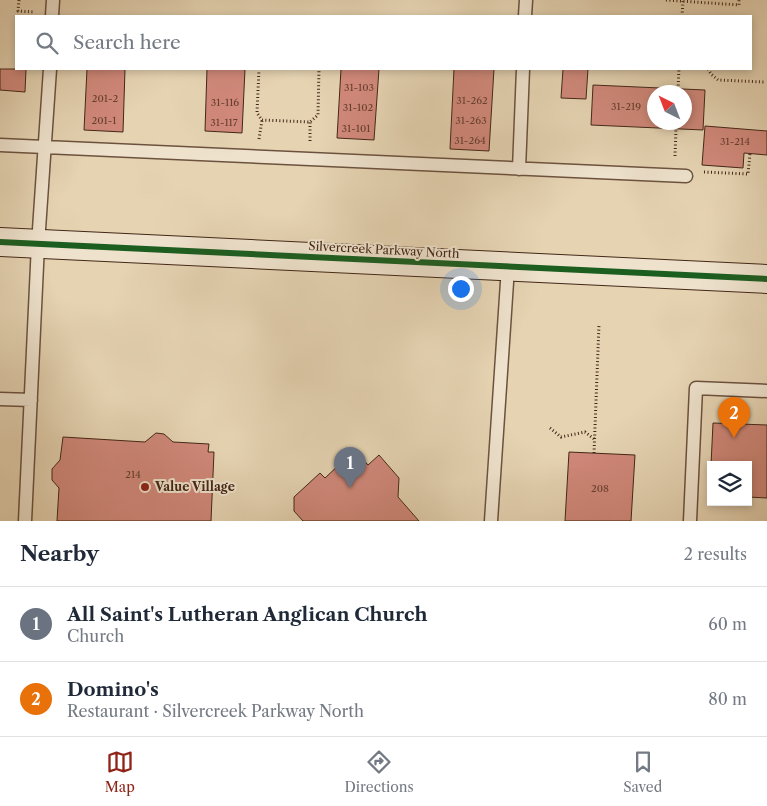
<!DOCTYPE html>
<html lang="en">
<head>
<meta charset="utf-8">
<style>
	:root { --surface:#fff; --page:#f2f2f3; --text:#1f2937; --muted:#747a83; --line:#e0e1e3; --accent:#8f2418 }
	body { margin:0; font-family:"Libre Caslon Text",serif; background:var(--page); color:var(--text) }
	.controls { position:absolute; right:15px; bottom:15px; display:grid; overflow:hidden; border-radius:0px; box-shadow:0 2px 8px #0003 }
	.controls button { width:45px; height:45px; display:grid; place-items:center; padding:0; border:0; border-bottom:1px solid var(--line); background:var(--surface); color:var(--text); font:25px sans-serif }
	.compass { position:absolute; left:647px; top:85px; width:45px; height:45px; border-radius:50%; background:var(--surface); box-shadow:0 2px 8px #0003; rotate:318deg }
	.you { position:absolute; left:460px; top:288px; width:18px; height:18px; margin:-12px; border:4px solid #fff; border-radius:50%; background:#1a73e8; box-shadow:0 0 0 8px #1a73e833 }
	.badge { display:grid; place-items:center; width:32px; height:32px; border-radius:50%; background:var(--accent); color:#fff; font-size:16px; font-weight:700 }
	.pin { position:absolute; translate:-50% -41px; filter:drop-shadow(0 1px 2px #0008) }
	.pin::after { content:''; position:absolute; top:26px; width:18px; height:15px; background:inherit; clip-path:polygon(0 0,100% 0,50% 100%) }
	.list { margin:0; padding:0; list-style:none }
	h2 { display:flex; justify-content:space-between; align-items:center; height:65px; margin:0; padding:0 20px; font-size:21px }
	h2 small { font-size:16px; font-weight:400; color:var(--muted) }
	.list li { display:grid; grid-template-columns:32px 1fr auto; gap:15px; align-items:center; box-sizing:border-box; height:75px; padding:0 20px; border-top:1px solid var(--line) }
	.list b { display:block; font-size:19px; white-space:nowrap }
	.list p { margin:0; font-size:16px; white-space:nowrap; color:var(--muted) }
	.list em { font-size:16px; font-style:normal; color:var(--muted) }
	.icon { flex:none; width:28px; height:28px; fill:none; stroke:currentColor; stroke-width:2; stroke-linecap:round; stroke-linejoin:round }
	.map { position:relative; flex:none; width:767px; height:521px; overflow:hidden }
	.search { position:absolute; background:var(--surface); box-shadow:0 2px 8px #0003; left:15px; right:15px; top:15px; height:55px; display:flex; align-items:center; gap:12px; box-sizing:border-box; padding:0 18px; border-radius:0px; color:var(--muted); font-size:19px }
	.sheet { height:215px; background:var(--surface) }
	nav { display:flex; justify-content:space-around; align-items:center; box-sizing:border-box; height:70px; border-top:1px solid var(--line); background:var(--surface); font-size:14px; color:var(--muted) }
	nav a { display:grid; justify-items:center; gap:2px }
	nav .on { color:var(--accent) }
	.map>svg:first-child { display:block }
</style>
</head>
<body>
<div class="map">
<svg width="767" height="521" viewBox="0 0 767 521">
	<rect width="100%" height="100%" fill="#e5d3b2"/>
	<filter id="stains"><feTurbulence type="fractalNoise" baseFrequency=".004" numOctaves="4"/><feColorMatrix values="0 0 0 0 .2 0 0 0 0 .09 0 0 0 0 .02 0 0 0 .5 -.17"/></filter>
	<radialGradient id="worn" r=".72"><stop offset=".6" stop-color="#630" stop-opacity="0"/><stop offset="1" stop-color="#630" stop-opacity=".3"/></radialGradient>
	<path fill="#d0887a" stroke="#432717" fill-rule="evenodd" d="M0 69H26L25 92 0 90Z
		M87 69H125L123 132 84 130Z
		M207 69H245L242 133 205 131Z
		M341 69H379L374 140 337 138Z
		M454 69H494L489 151 450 149Z
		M563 69H588L586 99 561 98Z
		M593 85 705 90 703 130 591 125ZM654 92H684V122H654Z
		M705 126 767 131V155L744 153 743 168 702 165Z
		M713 423 767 425V498L748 497V465H711Z
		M156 433 164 434 173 442 209 444 208 452H214L211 521H57L59 488 52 480V469L60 460 63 437 145 442Z
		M569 452 635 455 631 521H565Z
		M359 455 368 465 379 455 399 478 398 497 419 521H303L294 511V497L320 473 325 478 341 463 345 468Z"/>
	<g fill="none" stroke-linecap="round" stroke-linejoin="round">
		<defs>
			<path id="lane" d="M52 16 53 0
				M525 16 526 0
				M0 145 686 176
				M519 169 523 69
				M0 399 31 400
				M25 521 38 244 50 69
				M491 521 508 267
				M690 521 696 388 767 391"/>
			<path id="secondary" d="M0 242 767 279"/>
		</defs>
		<use href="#lane" stroke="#6c523e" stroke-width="15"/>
		<use href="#secondary" stroke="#432717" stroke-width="30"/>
		<path stroke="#432717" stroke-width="3" stroke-dasharray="1 2.5" stroke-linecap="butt" d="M19 0 18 11 34 12
			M666 0 739 5V0
			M682 16 683 1
			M259 69 257 113 262 120 310 122 318 115 319 69
			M708 69 711 74 718 80 764 82
			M678 89 679 69
			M259 139 262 120
			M310 141V122
			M675 156 676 129
			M704 172 748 174 750 154
			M550 428 561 437 585 432 594 439
			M594 453 599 324"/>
		<use href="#lane" stroke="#eee2cd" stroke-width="12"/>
		<use href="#secondary" stroke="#eee2cd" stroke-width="28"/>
		<defs>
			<path id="cycleway" d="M0 242 767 279"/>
		</defs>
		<use href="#cycleway" stroke="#eee2cd" stroke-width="9"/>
		<use href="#cycleway" stroke="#1b5e20" stroke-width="6"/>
	</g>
	<circle fill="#8f2418" stroke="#eee2cd" stroke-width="2" cx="145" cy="487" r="5"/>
	<g text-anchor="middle" stroke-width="4" stroke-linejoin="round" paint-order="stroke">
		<g font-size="10" fill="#663f30">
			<text x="359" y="91">31-103</text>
			<text x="105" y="102">201-2</text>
			<text x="472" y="104">31-262</text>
			<text x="225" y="106">31-116</text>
			<text x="626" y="110">31-219</text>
			<text x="358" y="111">31-102</text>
			<text x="104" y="124">201-1</text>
			<text x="471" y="124">31-263</text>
			<text x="224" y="126">31-117</text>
			<text x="356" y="132">31-101</text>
			<text x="470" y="144">31-264</text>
			<text x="735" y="145">31-214</text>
			<text x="133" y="478">214</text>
			<text x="600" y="492">208</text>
		</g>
		<g font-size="12" fill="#432717" stroke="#eee2cd">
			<text transform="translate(384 250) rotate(3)" y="4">Silvercreek Parkway North</text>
		</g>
		<g font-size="12" font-weight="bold" fill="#432717" stroke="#eee2cd" text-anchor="start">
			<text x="155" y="491">Value Village</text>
		</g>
	</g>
	<rect width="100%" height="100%" filter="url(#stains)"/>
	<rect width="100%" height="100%" fill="url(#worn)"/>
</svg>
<div class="controls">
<button><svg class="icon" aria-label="layers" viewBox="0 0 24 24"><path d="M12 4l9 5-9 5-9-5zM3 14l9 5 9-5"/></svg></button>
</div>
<svg class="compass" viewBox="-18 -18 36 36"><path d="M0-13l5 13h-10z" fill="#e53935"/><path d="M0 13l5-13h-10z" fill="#747a83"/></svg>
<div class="you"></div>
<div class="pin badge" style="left:350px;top:488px;background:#6b7280">1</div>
<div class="pin badge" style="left:734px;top:438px;background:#e8710a">2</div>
<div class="search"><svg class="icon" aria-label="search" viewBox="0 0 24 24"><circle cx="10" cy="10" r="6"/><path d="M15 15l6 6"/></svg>Search here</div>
</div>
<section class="sheet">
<h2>Nearby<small>2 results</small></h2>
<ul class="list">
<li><span class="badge" style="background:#6b7280">1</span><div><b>All Saint's Lutheran Anglican Church</b><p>Church</p></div><em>60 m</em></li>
<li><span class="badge" style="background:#e8710a">2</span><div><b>Domino's</b><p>Restaurant · Silvercreek Parkway North</p></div><em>80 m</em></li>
</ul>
</section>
<nav>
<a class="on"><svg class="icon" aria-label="map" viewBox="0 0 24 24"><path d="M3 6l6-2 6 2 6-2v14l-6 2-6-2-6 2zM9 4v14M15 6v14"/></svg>Map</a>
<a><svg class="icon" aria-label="directions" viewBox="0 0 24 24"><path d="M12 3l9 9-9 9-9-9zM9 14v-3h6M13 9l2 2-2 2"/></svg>Directions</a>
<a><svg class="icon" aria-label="saved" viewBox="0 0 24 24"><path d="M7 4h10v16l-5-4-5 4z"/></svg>Saved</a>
</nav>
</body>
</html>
